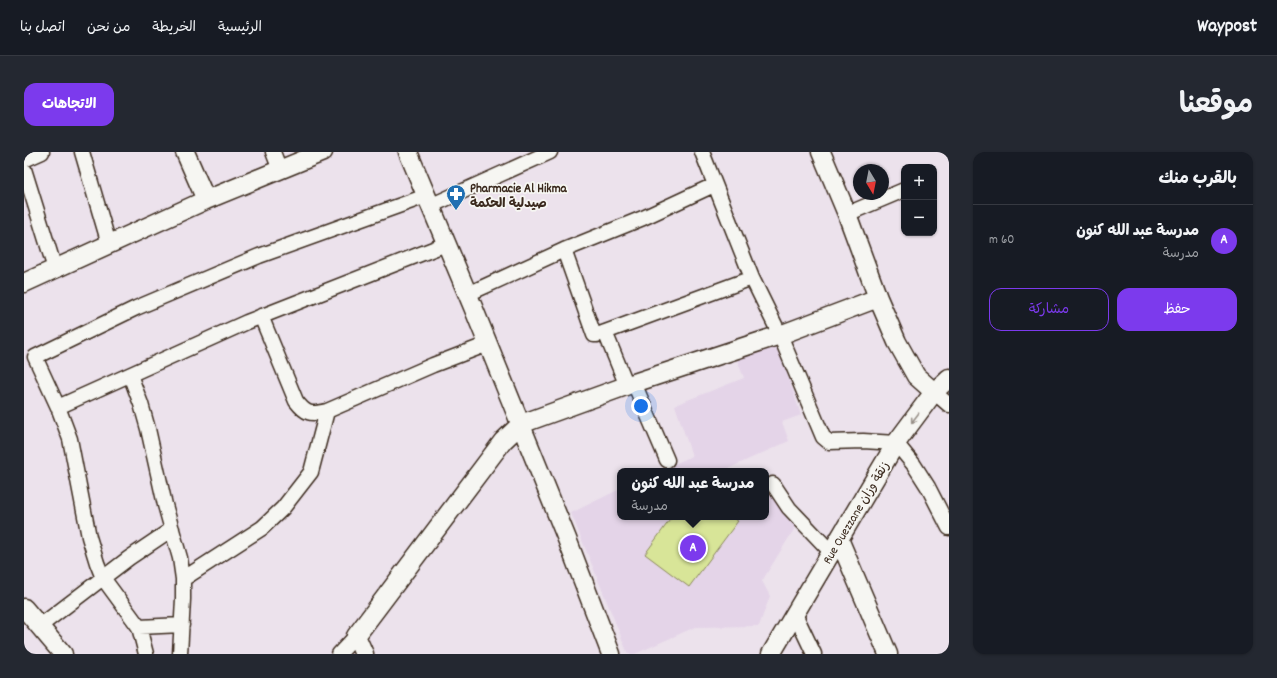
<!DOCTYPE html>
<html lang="ar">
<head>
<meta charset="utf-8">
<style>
	:root { --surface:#171b24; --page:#242831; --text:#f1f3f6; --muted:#9ea1a6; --line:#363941; --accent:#7c3aed }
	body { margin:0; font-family:Dekko,"Playpen Sans Arabic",sans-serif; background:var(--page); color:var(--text); direction:rtl }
	.controls { position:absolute; right:12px; top:12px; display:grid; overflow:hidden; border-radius:8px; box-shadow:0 1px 3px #0004 }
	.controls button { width:36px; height:36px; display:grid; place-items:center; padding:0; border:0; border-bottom:1px solid var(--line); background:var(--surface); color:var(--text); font:20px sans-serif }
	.compass { position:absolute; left:829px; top:12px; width:36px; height:36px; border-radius:50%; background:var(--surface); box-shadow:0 1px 3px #0004; rotate:170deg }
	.you { position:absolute; left:617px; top:254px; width:14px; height:14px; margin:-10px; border:3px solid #fff; border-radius:50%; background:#1a73e8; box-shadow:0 0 0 6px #1a73e833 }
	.badge { display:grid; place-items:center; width:26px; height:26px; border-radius:50%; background:var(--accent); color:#fff; font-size:13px; font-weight:700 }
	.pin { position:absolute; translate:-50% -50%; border:2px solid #fff; box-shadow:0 1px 4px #0006 }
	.popup { position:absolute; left:593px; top:316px; width:152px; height:52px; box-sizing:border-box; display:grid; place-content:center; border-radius:8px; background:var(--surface); filter:drop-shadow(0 1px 3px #0005); font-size:13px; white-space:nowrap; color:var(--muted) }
	.popup b { font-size:15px; color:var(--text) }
	.popup::after { content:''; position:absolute; left:50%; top:100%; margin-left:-8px; border:8px solid transparent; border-top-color:var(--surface) }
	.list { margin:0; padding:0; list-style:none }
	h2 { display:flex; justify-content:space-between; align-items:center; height:52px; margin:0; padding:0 16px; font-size:17px }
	h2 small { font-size:13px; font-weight:400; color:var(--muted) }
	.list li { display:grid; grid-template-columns:26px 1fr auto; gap:12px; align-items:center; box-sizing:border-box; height:72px; padding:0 16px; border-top:1px solid var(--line) }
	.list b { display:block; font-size:15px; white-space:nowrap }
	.list p { margin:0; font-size:13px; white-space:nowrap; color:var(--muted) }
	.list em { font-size:13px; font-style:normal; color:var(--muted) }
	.actions { display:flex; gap:8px; padding:12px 16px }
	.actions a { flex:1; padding:9px 0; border:1px solid var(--accent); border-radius:12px; text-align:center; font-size:14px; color:var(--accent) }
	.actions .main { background:var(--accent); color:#fff }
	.map { position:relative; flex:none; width:925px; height:502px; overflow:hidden; direction:ltr; border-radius:12px }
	header { display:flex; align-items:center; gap:24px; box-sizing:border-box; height:56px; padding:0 20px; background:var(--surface); border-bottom:1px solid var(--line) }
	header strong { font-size:19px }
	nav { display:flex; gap:22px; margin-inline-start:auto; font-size:14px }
	.intro { display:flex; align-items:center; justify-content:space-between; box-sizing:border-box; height:96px; padding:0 24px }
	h1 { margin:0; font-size:28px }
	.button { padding:10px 18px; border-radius:12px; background:var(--accent); color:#fff; font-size:14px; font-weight:700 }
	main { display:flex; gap:24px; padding:0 24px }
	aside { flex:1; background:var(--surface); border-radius:12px; box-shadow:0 1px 3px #0004 }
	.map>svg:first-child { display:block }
</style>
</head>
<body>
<header>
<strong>Waypost</strong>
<nav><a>الرئيسية</a><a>الخريطة</a><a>من نحن</a><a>اتصل بنا</a></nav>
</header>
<div class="intro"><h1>موقعنا</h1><a class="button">الاتجاهات</a></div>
<main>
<aside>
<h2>بالقرب منك<small></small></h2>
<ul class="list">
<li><span class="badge">A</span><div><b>مدرسة عبد الله كنون</b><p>مدرسة</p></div><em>60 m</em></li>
</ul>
<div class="actions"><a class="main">حفظ</a><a>مشاركة</a></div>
</aside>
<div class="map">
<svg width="925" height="502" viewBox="0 0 925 502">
	<rect width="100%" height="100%" fill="#ece2ec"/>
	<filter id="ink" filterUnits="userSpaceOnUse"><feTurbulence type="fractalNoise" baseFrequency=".025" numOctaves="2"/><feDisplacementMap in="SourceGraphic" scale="8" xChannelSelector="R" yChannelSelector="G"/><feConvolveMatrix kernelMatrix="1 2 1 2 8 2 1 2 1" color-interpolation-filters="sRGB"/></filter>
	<g filter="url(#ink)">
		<path fill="#e4d4e8" d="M753 192 777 263 758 270 765 289 699 319H635L668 304 651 253 720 226 712 205Z
			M596 337V365H742V343L747 340 774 371 738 429 746 444 735 474 671 475 611 502H604L547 361Z"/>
		<path fill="#d8e598" stroke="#8a885b" d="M648 365H707L714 369 665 435 621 402Z"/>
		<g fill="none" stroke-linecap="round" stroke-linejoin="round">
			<defs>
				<path id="minor" d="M58 0 85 92
					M249 0 256 18
					M678 0 728 126 756 183 799 285 805 290 839 289 872 291 890 313 904 335 925 376
					M0 8 18 0
					M0 17 31 117
					M402 44 235 104 112 156 11 205 34 255 223 170 422 92
					M406 54 526 0
					M823 62 880 38
					M540 98 570 183H573L728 126
					M444 142 540 98 619 66 690 33
					M237 164 272 249C282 262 286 263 303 259L409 213 464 192
					M581 180 603 234
					M106 223 117 252 124 277 141 353 156 406 159 427V447L156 502
					M610 231 643 308
					M910 240 925 253
					M34 255 46 287 65 385 73 411 79 426 115 475 122 502
					M749 332 765 356 807 400
					M159 427 238 376 259 356 287 320 303 259
					M771 462 790 502
					M16 474 105 406 148 377
					M115 475 158 473
					M315 502 332 484"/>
				<path id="tertiary" d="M161 0 182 48
					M384 0 449 155 543 387 587 502
					M797 0 823 62 854 146 873 190 892 224 910 240
					M0 131 182 48 299 0
					M815 387 864 502
					M0 456 39 502
					M340 502 332 484 479 289 497 272 610 231 756 183 854 146
					M747 502 872 291 910 240 925 226"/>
			</defs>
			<use href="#minor" stroke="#3b2a1e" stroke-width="17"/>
			<use href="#tertiary" stroke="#3b2a1e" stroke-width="21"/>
			<use href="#minor" stroke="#f6f6f2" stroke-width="14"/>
			<use href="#tertiary" stroke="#f6f6f2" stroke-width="18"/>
		</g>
		<defs><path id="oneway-shaft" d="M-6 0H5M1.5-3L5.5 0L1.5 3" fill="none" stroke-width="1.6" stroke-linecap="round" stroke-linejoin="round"/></defs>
		<use stroke="#989088" href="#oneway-shaft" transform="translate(891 266) rotate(127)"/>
	</g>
	<defs>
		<symbol id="pharmacy-pin" viewBox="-11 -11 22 30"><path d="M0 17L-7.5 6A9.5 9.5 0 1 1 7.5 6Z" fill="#1f6fb2" stroke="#f6f6f2"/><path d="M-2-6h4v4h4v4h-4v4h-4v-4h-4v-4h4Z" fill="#fff"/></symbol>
	</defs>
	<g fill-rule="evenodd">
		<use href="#pharmacy-pin" x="421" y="31" width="22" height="30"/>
	</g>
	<g text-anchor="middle" stroke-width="3.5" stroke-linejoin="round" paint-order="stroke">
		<g font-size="13" font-weight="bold" fill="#3b2a1e" stroke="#f6f6f2" text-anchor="start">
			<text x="446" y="40">Pharmacie Al Hikma<tspan x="446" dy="15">صيدلية الحكمة</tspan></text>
		</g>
		<g font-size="13" fill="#3b2a1e" stroke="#f6f6f2">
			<text transform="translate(831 360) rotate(-59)" y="5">Rue Ouezzane زنقة وزان</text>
		</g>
	</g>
</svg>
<div class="controls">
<button>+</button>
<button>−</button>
</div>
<svg class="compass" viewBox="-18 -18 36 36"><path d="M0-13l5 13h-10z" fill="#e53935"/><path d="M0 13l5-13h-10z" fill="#9ea1a6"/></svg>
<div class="you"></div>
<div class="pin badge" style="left:669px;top:396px">A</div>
<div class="popup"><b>مدرسة عبد الله كنون</b>مدرسة</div>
</div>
</main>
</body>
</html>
